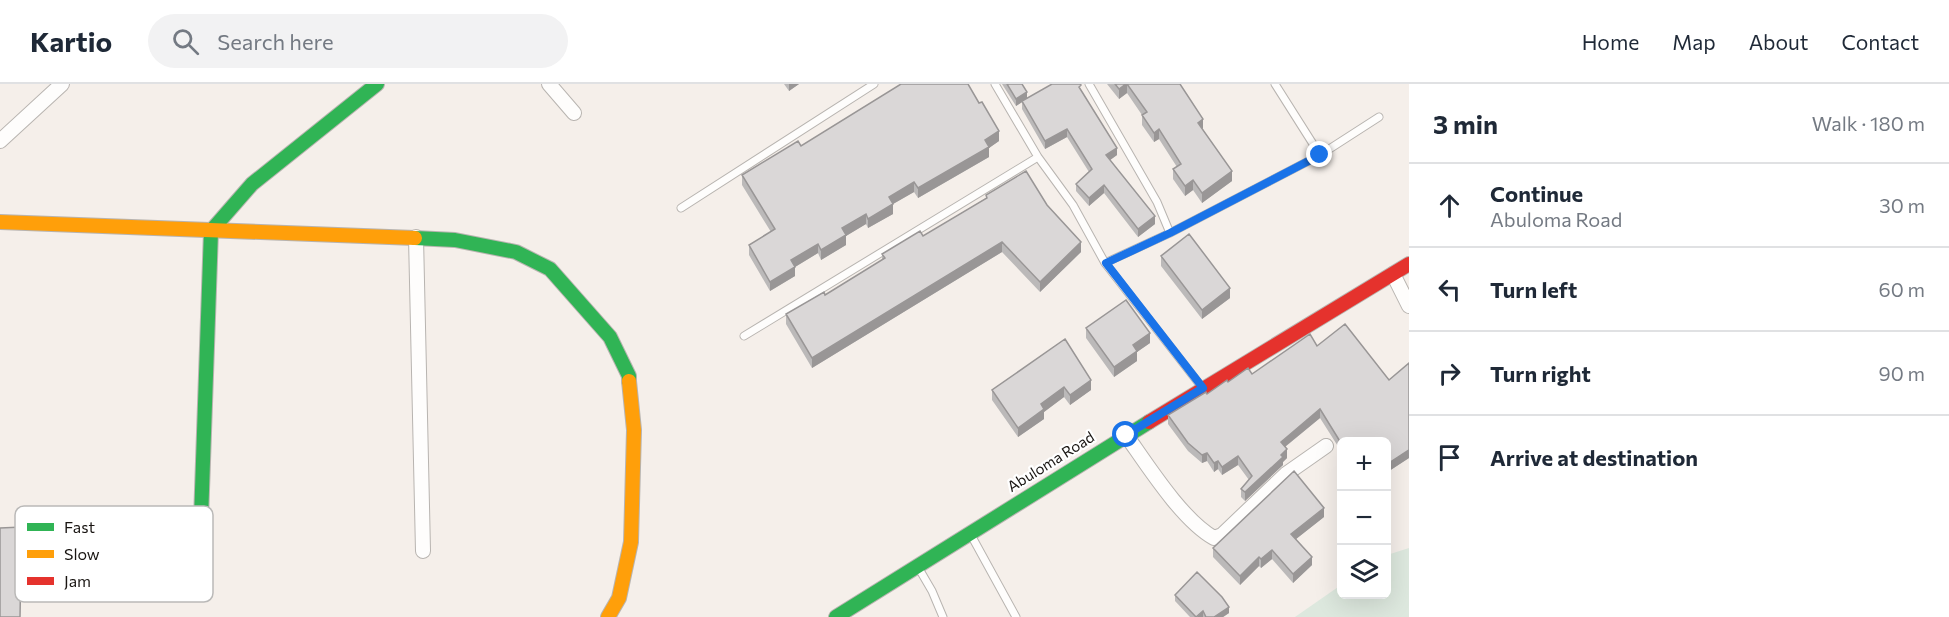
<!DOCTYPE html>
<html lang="en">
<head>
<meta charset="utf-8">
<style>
	:root { --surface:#fff; --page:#f2f2f3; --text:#1f2937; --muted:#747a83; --line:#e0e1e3 }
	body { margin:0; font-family:Commissioner,sans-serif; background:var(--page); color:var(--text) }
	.controls { position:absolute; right:18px; bottom:18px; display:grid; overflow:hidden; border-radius:9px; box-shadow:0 6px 24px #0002 }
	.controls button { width:54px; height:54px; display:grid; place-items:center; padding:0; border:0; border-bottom:2px solid var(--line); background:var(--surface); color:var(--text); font:30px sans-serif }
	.stop { position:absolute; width:18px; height:18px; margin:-14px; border:4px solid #1a73e8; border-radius:50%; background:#fff }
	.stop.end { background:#1a73e8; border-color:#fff; box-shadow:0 2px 6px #0008 }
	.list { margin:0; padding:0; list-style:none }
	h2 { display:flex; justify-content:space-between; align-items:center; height:78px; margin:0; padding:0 24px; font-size:26px }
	h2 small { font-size:20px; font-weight:400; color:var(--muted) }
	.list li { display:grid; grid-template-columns:39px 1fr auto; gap:18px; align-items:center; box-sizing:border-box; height:84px; padding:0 24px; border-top:2px solid var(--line) }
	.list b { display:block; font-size:22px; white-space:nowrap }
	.list p { margin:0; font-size:20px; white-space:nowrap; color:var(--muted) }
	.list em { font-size:20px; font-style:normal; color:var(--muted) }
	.icon { flex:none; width:33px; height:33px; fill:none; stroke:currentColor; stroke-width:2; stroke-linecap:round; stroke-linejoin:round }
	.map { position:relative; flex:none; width:1409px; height:533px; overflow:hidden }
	header { display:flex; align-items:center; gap:36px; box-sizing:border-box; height:84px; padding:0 30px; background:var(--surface); border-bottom:2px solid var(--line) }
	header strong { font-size:28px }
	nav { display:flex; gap:33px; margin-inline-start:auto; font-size:21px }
	.search { width:420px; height:54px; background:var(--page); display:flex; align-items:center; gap:15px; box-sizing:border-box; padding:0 21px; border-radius:33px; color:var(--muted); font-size:22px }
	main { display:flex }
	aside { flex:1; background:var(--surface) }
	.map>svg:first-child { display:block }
</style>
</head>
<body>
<header>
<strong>Kartio</strong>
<div class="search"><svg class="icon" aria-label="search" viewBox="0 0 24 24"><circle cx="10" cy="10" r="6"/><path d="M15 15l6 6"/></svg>Search here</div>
<nav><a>Home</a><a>Map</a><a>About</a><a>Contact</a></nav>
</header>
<main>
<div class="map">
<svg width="1409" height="533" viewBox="0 0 1409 533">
	<rect width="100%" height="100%" fill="#f5efea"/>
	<path fill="#dde8de" d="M1409 464V533H1295L1341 501 1342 510H1386L1387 471Z"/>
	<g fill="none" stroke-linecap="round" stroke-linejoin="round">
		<defs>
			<path id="lane" d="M995 0 1038 73 1073 121 1105 179 1201 302
				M1089 0 1157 118 1170 149 1105 179
				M1275 0 1320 71
				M681 124 874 0
				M1170 149 1320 71 1379 33
				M744 252 1038 73
				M971 451 1016 533
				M918 483 932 507 943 533"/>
			<path id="street" d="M549 0 574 29
				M0 57 62 0
				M416 153 423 467
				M1393 190 1409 222
				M1126 351C1148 382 1182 436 1214 454L1222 451 1286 390 1326 362"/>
			<path id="fast" d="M415 154 455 156 516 168 550 185 610 253 629 292V297
				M199 493 211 147 252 100 377 0
				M836 533 1149 338"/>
			<path id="slow" d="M0 138 415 154
				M608 533 619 514 631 458 634 346 629 297"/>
			<path id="jam" d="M1149 338 1409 180"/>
		</defs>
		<use href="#lane" stroke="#b8b4b0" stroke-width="9"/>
		<use href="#street" stroke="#b8b4b0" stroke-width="16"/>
		<use href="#fast" stroke="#b8b4b0" stroke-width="16"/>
		<use href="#slow" stroke="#b8b4b0" stroke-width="16"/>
		<use href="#jam" stroke="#b8b4b0" stroke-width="16"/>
		<use href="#lane" stroke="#fefdfc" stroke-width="7"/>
		<use href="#street" stroke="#fefdfc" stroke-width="14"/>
		<use href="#fast" stroke="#30b455" stroke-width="14"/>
		<use href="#slow" stroke="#ff9f0a" stroke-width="14"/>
		<use href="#jam" stroke="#e5322d" stroke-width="14"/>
	</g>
	<path fill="#bbb9b9" d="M784 0H799L789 7Z
		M1002 0H1022L1027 14 1081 6 1117 71 1110 76 1155 140 1138 153 1104 109 1089 122 1076 107V100L1089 88 1067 53 1045 65 1022 25V18L1016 22Z
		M1107 0H1180L1203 45 1232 97 1202 119 1193 106 1185 112 1173 95V85L1177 83 1159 55 1154 58 1142 41V31L1127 9 1119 15Z
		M999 57 989 64V73L918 114 914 108 893 120V130L868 144 866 140 846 152V161L821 176 818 169 795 183V192L770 207 749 171V161L771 148 742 101V91L801 62Z
		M986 111 1047 121 1081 168 1040 208 1002 168 812 284 786 240V230L825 211 882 176V170L923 152 986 114Z
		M1161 172 1230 214 1202 235 1161 182Z
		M1086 244 1150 259 1137 268V277L1114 293 1086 254Z
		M1065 255 1091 306 1070 321 1064 313 1044 328V335L1018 353 992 316V306Z
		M1317 262 1409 374 1386 389V357H1341V367L1320 334 1285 363 1287 374 1283 378V381L1245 417 1241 413V405L1249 396 1238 381 1222 391 1218 385 1214 388 1207 377 1202 379 1188 367 1168 340V331L1228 298 1252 290Z
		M1324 433 1296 455 1312 481 1293 499 1272 475 1261 484 1259 482 1240 501 1213 473V464Z
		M0 444 24 479V488L21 489Z
		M1175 511 1229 529 1223 533H1190L1175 517Z"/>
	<path fill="#999696" d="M789 0H799L789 7Z
		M1126 0H1127V9L1119 15V5Z
		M1027 8V15L1016 22V15Z
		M1203 35V45L1198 39Z
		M1067 45V53L1045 65V57Z
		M1159 45V55L1154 58V49Z
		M999 47V57L989 64V73L918 114V104L985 56Z
		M1117 64V71L1106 79V71Z
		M1232 87V97L1202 119V109Z
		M1193 96V106L1185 112V102Z
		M914 98V108L893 120V130L868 144V135L889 113Z
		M1104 101V109L1089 122V114Z
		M866 130V140L846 152V161L821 176V166L842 144Z
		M1155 132V140L1138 153V145Z
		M1002 158V168L812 284V274Z
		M1081 158V168L1040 208V198Z
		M818 160V169L795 183V192L770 207V198L791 176Z
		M1230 204V214L1202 235V226Z
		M1150 249V259L1137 268V277L1114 293V283L1133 261Z
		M1091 296V306L1070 321V311Z
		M1064 303V313L1044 328V335L1018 353V344L1041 320Z
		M1320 325V334L1281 366V358Z
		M1287 365V374L1283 378V381L1245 417V408Z
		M1409 366V374L1386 389V381Z
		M1207 369V377L1202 379V371Z
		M1238 372V381L1222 391V383Z
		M1218 377V385L1214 388V379Z
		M1324 424V433L1291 459V450Z
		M1272 466V475L1261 484V475Z
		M1259 473V482L1240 501V492Z
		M1312 473V481L1293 499V490Z
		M1229 523V529L1223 533H1214Z
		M1203 527V533H1197Z"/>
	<path fill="#dad7d7" stroke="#999696" stroke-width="1.5" d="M901 0H968L979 19 982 18 999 47 985 56 989 63 918 104 914 98 889 113 893 120 868 135 866 130 842 144 846 151 821 166 818 160 791 176 795 183 770 198 749 161 775 145 742 91 798 57 801 62Z
		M1007 0H1022L1027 8 1016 15Z
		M1052 0H1080L1081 1 1079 3 1117 64 1106 71 1155 132 1138 145 1104 101 1089 114 1076 100 1092 85 1067 45 1045 57 1022 17Z
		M1115 0H1126L1119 5Z
		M1127 0H1180L1203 35 1198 39 1232 87 1202 109 1193 96 1185 102 1173 85 1181 80 1159 45 1154 49 1142 31 1147 28Z
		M1026 87 1047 121 1081 158 1040 198 1002 158 812 274 786 230 824 208 825 211 885 174 882 170 920 147 923 152 987 114 986 111Z
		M1189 150 1230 204 1202 226 1161 172Z
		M1126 216 1150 249 1133 261 1137 267 1114 283 1086 244Z
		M1345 240 1389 296 1409 279V366L1386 381V357H1341V359L1320 325 1281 358 1287 365 1281 371 1283 373 1245 408 1241 405 1252 392 1238 372 1222 383 1218 377 1214 379 1207 369 1202 371 1188 359 1168 331 1206 308 1207 310 1227 296 1228 298 1248 284 1252 290 1310 250 1317 262Z
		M1065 255 1091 296 1070 311 1064 303 1041 320 1044 325 1018 344 992 306Z
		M1294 387 1324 424 1291 450 1312 473 1293 490 1272 466 1261 475 1259 473 1240 492 1213 464Z
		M22 443 24 479H21L20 533H0V444Z
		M1197 488 1222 513 1229 523 1214 533H1206L1203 527 1196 533 1175 511Z"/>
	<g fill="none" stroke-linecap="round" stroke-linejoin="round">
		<path stroke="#1a73e8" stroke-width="8" d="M1126 351 1203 304 1106 179 1170 149 1320 71"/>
	</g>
	<g text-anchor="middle" stroke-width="4.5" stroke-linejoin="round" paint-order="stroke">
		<g font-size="15" fill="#191512" stroke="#fff">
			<text transform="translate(1051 378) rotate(-32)" y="5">Abuloma Road</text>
		</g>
	</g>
	<rect x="15" y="422" width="198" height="96" rx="9" fill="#fff" stroke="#bab9b8" stroke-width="1.5"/>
	<rect x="27" y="439" width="27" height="8" fill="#30b455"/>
	<rect x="27" y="466" width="27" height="8" fill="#ff9f0a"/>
	<rect x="27" y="493" width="27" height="8" fill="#e5322d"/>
	<g font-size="16" fill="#191512">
		<text x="64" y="449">Fast</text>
		<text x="64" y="476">Slow</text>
		<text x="64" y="503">Jam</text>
	</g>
</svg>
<div class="controls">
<button>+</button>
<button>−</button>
<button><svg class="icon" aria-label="layers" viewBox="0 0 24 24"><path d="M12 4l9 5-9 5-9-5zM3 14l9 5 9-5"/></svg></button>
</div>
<div class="stop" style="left:1126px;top:351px"></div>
<div class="stop end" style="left:1320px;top:71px"></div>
</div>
<aside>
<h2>3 min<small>Walk · 180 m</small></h2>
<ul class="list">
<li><svg class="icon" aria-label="ahead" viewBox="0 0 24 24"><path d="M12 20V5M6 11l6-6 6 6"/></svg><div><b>Continue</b><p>Abuloma Road</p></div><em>30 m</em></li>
<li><svg class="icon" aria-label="left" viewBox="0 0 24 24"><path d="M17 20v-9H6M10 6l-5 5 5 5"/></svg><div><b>Turn left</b></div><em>60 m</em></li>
<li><svg class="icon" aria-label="right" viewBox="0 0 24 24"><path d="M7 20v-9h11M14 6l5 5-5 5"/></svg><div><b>Turn right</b></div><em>90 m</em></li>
<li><svg class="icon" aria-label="arrive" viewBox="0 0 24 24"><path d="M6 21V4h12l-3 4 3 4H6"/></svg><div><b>Arrive at destination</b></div></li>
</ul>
</aside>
</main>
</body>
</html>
